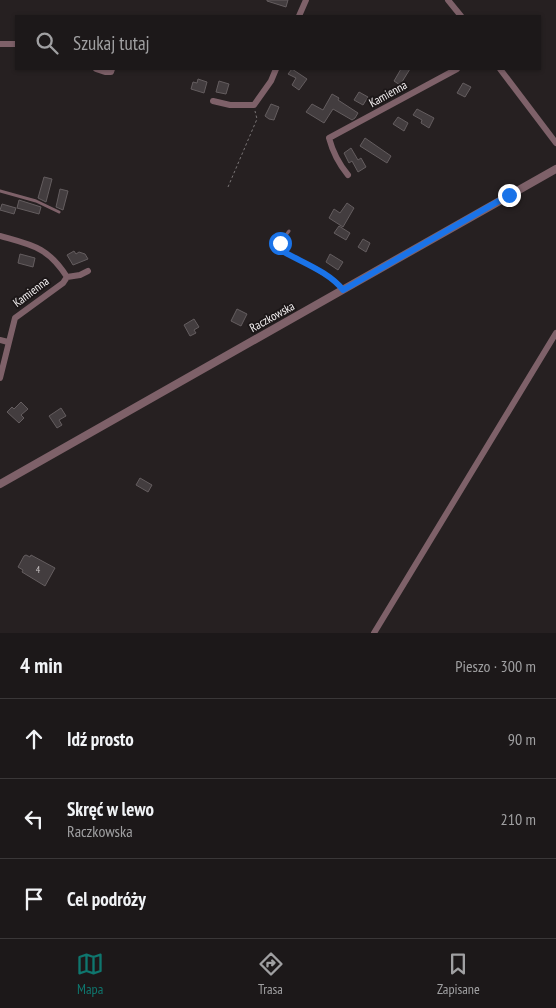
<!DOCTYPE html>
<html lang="pl">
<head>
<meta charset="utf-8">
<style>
	:root { --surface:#1c1819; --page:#292526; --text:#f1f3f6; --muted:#a0a0a2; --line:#3a3738; --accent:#0f766e }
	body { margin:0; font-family:"PT Sans Narrow",sans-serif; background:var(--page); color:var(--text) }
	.stop { position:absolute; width:15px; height:15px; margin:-11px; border:4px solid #1a73e8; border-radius:50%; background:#fff }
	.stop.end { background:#1a73e8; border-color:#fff; box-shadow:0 1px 5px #0008 }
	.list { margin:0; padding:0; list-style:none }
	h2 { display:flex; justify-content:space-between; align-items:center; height:65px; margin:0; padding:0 20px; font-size:21px }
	h2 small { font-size:16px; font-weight:400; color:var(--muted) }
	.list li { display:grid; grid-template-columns:32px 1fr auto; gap:15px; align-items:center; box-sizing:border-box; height:80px; padding:0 20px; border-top:1px solid var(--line) }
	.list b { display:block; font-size:19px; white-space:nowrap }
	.list p { margin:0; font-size:16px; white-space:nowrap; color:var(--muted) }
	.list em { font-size:16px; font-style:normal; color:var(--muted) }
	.icon { flex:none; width:28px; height:28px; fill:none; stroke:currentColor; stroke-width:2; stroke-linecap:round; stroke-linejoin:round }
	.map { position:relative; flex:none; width:556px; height:633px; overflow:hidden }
	.search { position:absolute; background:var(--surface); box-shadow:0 1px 4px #0004; left:15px; right:15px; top:15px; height:55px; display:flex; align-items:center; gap:12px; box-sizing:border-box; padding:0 18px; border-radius:0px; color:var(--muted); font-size:19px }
	.sheet { height:305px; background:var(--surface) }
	nav { display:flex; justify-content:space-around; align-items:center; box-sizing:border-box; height:70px; border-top:1px solid var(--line); background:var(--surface); font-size:14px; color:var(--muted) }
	nav a { display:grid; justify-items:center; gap:2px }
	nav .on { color:var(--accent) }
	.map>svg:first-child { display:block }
</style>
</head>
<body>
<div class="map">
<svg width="556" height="633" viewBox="0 0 556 633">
	<rect width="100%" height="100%" fill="#262021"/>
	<path fill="#433d3f" stroke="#645d5f" d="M267 0H288L286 7 267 1Z
		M292 69 307 79 299 90 292 85 296 78 288 74Z
		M401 69H410L400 85 394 81Z
		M198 79 207 82 204 93 191 89 193 82 197 83Z
		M219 81 229 84 226 94 216 92Z
		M463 83 471 87 465 97 457 93Z
		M359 92 368 97 363 105 354 100Z
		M332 94 339 98 338 100 358 113 355 118 352 120 333 109 324 123 306 112 312 104 323 110Z
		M271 104 279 107 274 120 269 119 265 116Z
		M417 109 434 118 429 128 421 123 422 120 413 115Z
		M398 117 408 123 404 131 393 124Z
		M365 138 391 156 387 163 360 146Z
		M351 148 358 160 361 158 366 167 358 172 352 161 349 163 344 153Z
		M44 177 52 179 46 202 38 198Z
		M60 189 68 191 63 210 56 207Z
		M19 200 41 207 39 214 17 208Z
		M347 203 354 208 343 227 329 218 334 209 340 213Z
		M2 204 16 208 14 214 0 210Z
		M339 226 350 233 346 240 334 233Z
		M363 239 370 243 366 252 358 247Z
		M74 251 76 254 79 252 85 254 88 259 73 265 67 255Z
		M20 254 35 258 33 267 18 263Z
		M330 254 343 262 338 270 326 262Z
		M237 309 247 314 241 326 231 321Z
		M194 319 199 327 194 330 196 333 190 336 184 325Z
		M21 402 28 409 21 415 24 418 19 423 7 412 12 407 14 409Z
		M61 408 66 416 59 420 62 425 57 428 49 416Z
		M140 478 152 485 148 492 136 485Z
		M26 555 30 557 31 555 55 568 45 586 22 572 23 570 18 567 24 556Z"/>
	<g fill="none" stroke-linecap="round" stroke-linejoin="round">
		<path stroke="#797475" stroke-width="1" stroke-dasharray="2.5 2.5" stroke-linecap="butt" d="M228 187 257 119 255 111"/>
		<path stroke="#7e6169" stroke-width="3" d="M0 191 36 201 59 212
			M289 231 280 243 281 249 338 283 343 289"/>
		<path stroke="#7e6169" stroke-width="6" d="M448 0 461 16
			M299 16 306 0
			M0 44H16
			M96 69 105 72H111L112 69
			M500 69 556 143
			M213 101 230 105H254L271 81 276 69
			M348 175C338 163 333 153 329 138L457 69
			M0 236C32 245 48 247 67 277
			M0 340 8 342
			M0 378 15 318 63 283 67 277 80 275 88 271
			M374 633 556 333"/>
		<path stroke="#7e6169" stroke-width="8" d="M0 484 556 169"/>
	</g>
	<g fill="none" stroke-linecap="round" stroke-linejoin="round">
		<path stroke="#1a73e8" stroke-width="6" d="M280 243 281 249 284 252C303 263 329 272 343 290L509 195"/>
	</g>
	<g text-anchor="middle" stroke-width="4" stroke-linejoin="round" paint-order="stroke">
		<g font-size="10" fill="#c8c3c4">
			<text x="38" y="573">4</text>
		</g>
		<g font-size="12" fill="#f4f0f1" stroke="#1c1718">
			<text transform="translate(388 94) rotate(-29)" y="4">Kamienna</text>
			<text transform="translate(31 292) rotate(-37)" y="4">Kamienna</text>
			<text transform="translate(272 317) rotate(-29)" y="4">Raczkowska</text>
		</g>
	</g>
</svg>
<div class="stop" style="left:280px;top:243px"></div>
<div class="stop end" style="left:509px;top:195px"></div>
<div class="search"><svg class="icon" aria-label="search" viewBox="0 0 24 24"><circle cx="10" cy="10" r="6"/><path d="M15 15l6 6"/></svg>Szukaj tutaj</div>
</div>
<section class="sheet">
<h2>4 min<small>Pieszo · 300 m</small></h2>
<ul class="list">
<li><svg class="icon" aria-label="ahead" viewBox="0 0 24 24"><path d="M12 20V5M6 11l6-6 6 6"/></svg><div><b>Idź prosto</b></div><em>90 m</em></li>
<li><svg class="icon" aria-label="left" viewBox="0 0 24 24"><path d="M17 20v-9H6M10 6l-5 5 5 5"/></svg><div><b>Skręć w lewo</b><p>Raczkowska</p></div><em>210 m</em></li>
<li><svg class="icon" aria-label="arrive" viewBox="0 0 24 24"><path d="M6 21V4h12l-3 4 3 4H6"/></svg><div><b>Cel podróży</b></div></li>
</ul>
</section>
<nav>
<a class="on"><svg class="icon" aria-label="map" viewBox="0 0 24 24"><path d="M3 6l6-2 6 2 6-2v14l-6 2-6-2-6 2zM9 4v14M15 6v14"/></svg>Mapa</a>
<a><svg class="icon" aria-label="directions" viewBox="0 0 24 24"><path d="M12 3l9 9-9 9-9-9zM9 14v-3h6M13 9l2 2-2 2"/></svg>Trasa</a>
<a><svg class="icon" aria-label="saved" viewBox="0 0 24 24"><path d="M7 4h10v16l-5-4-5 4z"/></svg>Zapisane</a>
</nav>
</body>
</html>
